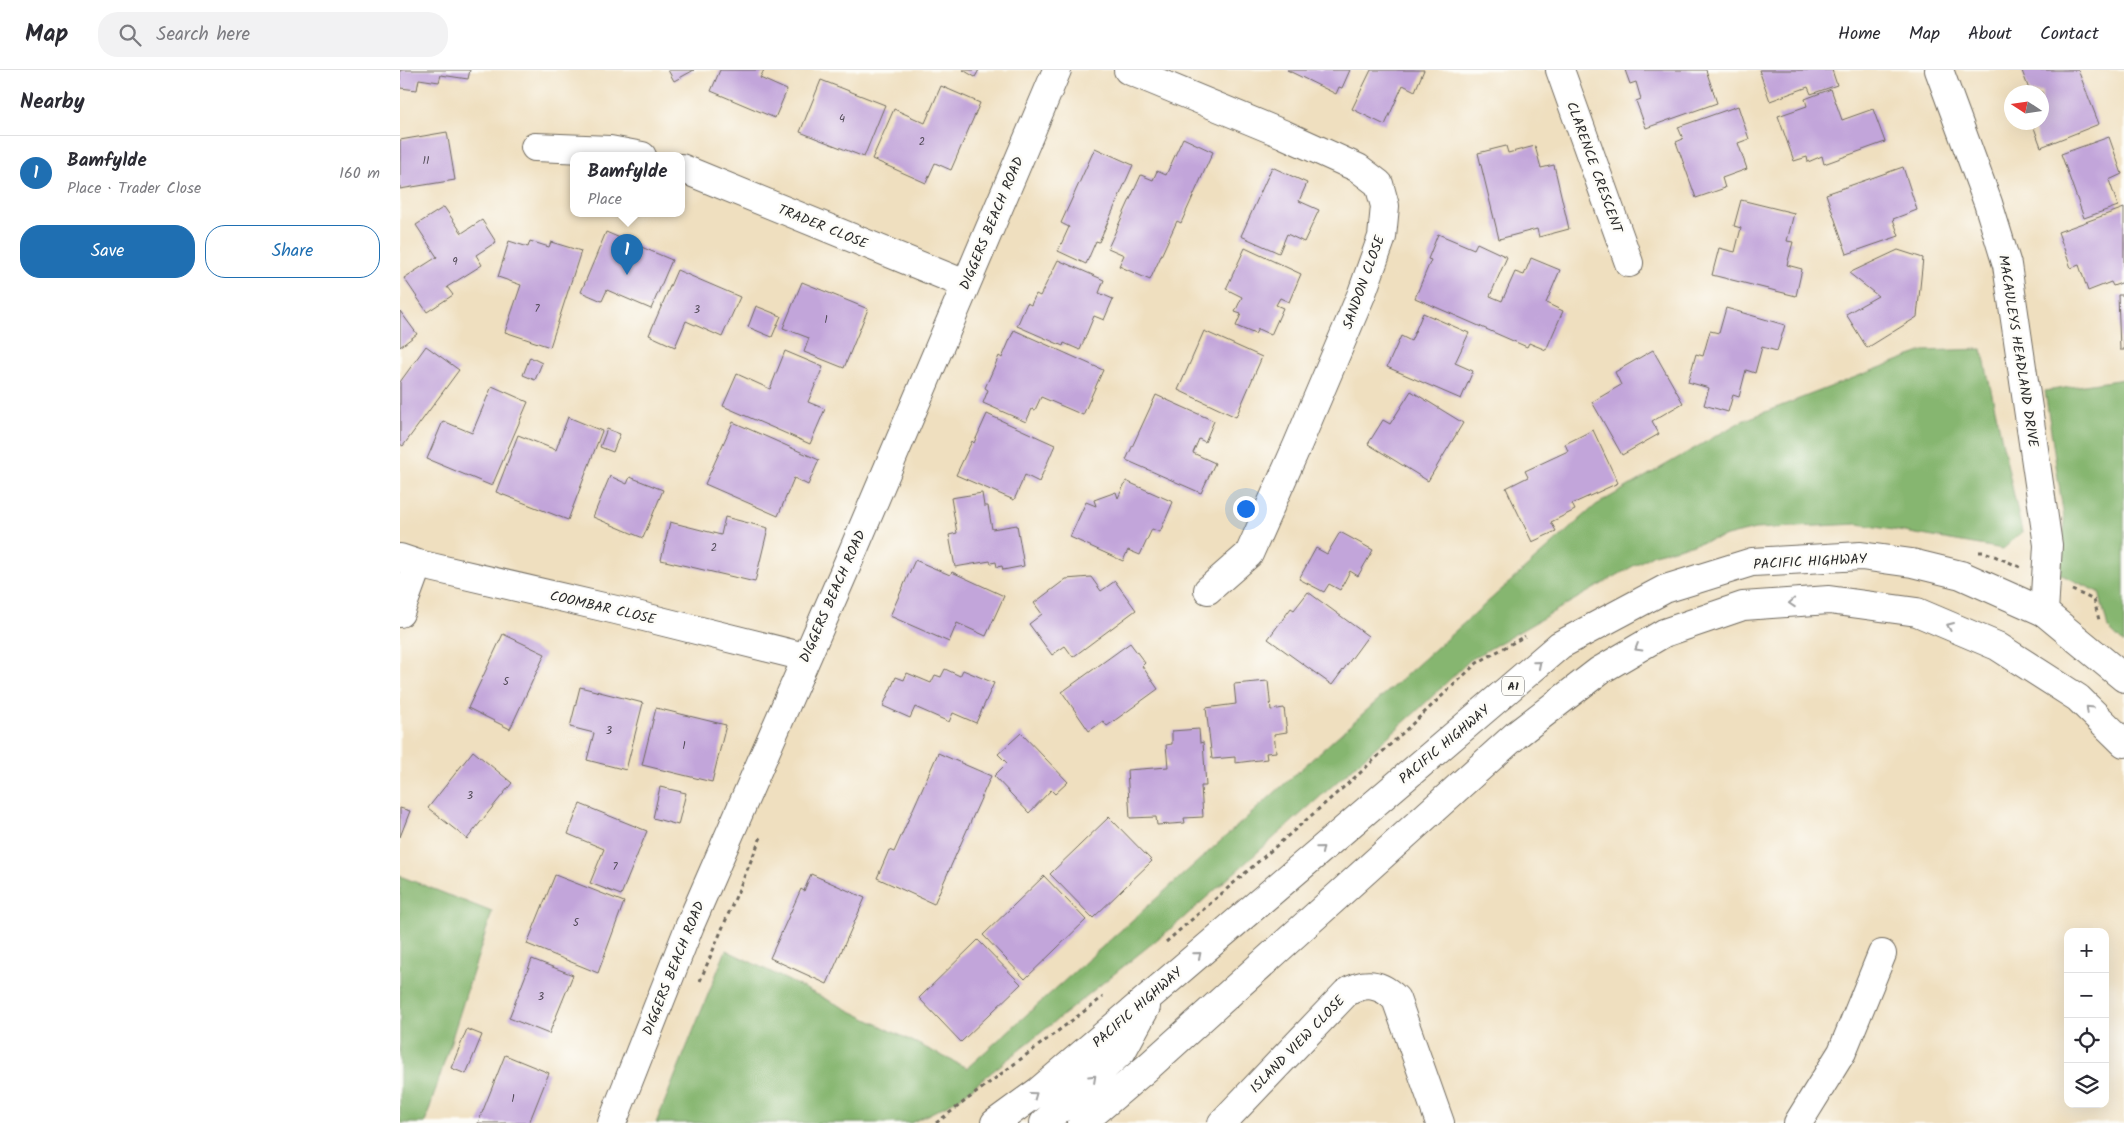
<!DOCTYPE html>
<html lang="en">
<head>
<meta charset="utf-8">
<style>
	:root { --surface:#fff; --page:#f2f2f3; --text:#2b2b33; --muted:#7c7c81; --line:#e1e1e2; --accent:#1f6fb2 }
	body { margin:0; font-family:Kalam,sans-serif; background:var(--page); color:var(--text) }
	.controls { position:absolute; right:15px; bottom:15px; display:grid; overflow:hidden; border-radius:10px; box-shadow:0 5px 20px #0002 }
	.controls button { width:45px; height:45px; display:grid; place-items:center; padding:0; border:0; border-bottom:1px solid var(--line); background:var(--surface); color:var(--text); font:25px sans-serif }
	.compass { position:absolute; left:1604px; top:15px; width:45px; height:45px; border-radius:50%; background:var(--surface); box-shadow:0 5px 20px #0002; rotate:282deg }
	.you { position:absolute; left:845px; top:438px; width:18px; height:18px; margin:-12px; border:4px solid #fff; border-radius:50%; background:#1a73e8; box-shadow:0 0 0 8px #1a73e833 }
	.badge { display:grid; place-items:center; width:32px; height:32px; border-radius:50%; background:var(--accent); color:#fff; font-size:16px; font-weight:700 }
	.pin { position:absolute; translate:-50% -41px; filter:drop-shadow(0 1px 2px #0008) }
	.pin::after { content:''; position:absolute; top:26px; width:18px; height:15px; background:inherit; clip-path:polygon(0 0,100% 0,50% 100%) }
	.popup { position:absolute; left:170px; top:82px; width:115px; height:65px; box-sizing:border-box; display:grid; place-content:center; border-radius:10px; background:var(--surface); filter:drop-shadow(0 1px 4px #0005); font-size:16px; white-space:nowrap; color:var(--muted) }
	.popup b { font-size:19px; color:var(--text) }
	.popup::after { content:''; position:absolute; left:50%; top:100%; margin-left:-10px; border:10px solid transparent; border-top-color:var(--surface) }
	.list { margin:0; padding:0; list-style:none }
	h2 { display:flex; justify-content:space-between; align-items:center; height:65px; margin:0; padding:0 20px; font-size:21px }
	h2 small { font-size:16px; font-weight:400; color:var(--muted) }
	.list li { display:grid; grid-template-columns:32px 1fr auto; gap:15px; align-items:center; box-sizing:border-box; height:75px; padding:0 20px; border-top:1px solid var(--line) }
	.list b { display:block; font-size:19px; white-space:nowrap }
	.list p { margin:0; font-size:16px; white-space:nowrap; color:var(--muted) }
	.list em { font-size:16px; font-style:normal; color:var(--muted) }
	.actions { display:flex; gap:10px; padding:15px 20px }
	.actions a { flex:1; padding:11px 0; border:1px solid var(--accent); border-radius:20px; text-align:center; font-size:18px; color:var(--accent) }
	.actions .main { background:var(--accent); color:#fff }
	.icon { flex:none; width:28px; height:28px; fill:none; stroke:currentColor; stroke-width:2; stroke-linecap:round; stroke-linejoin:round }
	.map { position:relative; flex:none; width:1724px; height:1053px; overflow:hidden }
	header { display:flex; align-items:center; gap:30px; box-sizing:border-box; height:70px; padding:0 25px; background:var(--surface); border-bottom:1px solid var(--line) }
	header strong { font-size:24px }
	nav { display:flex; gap:28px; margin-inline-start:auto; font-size:18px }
	.search { width:350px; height:45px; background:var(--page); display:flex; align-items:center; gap:12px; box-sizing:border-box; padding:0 18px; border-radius:20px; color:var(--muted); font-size:19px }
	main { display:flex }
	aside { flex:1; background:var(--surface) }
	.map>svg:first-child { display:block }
</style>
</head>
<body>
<header>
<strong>Map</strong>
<div class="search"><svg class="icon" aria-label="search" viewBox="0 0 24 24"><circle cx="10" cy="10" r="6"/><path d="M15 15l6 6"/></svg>Search here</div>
<nav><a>Home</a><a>Map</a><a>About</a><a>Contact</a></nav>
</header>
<main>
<aside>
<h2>Nearby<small></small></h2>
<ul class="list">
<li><span class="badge">1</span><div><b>Bamfylde</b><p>Place · Trader Close</p></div><em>160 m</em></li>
</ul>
<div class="actions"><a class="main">Save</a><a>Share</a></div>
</aside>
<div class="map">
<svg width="1724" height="1053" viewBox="0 0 1724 1053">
	<rect width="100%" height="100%" fill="#fdfcf7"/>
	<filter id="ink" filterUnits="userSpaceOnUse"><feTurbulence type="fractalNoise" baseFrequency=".02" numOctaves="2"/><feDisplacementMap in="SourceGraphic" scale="10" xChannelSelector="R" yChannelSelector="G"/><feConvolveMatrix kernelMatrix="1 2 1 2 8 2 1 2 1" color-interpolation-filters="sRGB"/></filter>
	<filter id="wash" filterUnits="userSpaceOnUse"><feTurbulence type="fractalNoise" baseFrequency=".0096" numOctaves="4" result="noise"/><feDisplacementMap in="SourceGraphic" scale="20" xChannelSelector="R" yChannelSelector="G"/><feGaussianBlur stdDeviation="1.12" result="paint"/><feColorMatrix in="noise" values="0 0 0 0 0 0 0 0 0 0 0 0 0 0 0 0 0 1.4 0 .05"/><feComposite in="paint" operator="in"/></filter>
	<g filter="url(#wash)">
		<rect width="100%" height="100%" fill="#efdfbf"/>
		<path fill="#86b66f" stroke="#58704d" d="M1582 279 1622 462 1603 479 1458 454 1355 459 1254 484 1070 590 1019 639 780 851 557 1030 511 1053H256L326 880 567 998 1196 435 1342 351 1523 281Z
			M1724 309V574L1708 558 1699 522 1655 502 1665 455 1645 321Z
			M0 806 92 842 25 1053H0Z"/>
		<g id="blocks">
			<path fill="#c2a5da" d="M0 0H70L68 9 41 5 39 12 19 9 17 20 0 18Z
				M268 0H294L274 11Z
				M320 0H364L360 8 387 20 375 48 311 21Z
				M563 0H579L575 7Z
				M887 0H950L942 18 939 17 936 24Z
				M971 0H1024L1015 21 1003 15 985 55 952 39Z
				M1225 0H1306L1317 33 1246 58 1236 31 1241 29 1236 12 1230 14Z
				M1359 0H1432L1437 15 1411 24 1408 17 1370 31Z
				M1624 0H1678L1699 54 1641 77 1633 55 1642 52V22H1630L1622 1Z
				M421 10 485 35 464 87 400 62Z
				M541 16 580 33 551 100 535 93 526 113 472 89 494 39 525 53Z
				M1431 19 1442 50 1473 39 1485 72 1424 94 1422 86 1408 92 1407 87 1394 91 1378 46 1407 36 1405 29Z
				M1338 36 1349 69 1338 73 1347 99 1322 108 1325 118 1296 128 1276 72 1283 69 1278 57Z
				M47 62 55 110 0 119V70Z
				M1709 67 1722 104 1709 110 1718 136 1684 148 1661 84Z
				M783 68 813 82 781 153 777 151 750 210 719 196 724 185 708 178 741 105 753 110 757 101 766 105Z
				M1106 76 1108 83 1135 76 1141 98 1154 95 1169 159 1139 167 1137 159 1099 169 1078 83Z
				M695 78 733 95 699 172 696 171 686 194 658 181 669 157 661 153Z
				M872 97 907 113 899 131 919 140 904 172 887 164 879 183 841 166Z
				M1503 97 1517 140 1493 149 1499 166 1447 184 1426 124Z
				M1341 130 1394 143 1387 171 1393 172 1387 195 1402 199 1396 226 1312 205 1319 178 1335 182 1341 158 1334 156Z
				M44 137 62 163 82 150 96 172 76 185 82 195 47 217 53 225 27 242 4 208 37 187 16 155Z
				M1724 138V212L1713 216 1711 212 1688 221 1679 195 1671 198 1658 162Z
				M206 162 272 190 251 239 207 220 202 231 181 222Z
				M1038 164 1074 179 1077 173 1107 187 1090 226 1102 231 1115 202 1124 205 1131 188 1160 200 1146 233 1163 241 1146 280 1129 273 1127 277 1015 228 1031 190 1028 189Z
				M109 171 128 177 130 171 149 177 151 172 181 181 150 277 105 262 121 215 98 207Z
				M845 178 901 204 889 232 880 228 876 235 883 238 871 265 858 259 855 264 836 256 841 244 835 242 842 227 826 219Z
				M1498 180 1523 188 1517 247 1467 278 1446 244 1478 226 1449 203Z
				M658 190 704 210 699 223 713 229 704 250 694 246 680 280 664 273 663 276 617 256 627 233 631 235 636 224 640 226Z
				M277 200 340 227 322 267 286 251 275 277 249 265Z
				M402 212 468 239 444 298 404 282 409 268 383 258Z
				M1718 225H1724V280H1720Z
				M356 236 381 246 372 267 348 257Z
				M1326 238 1385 255 1377 281 1362 277 1355 303 1346 300 1339 327 1333 325 1328 342 1304 335 1309 318 1288 312 1296 284 1303 286 1310 261 1319 263Z
				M0 241 17 264 0 277Z
				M1023 243 1069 263 1055 293 1073 301 1061 329 987 297 1001 266 1011 271Z
				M614 260 703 300 683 345 641 327 635 340 632 339 626 352 583 333 588 320 585 318 599 286 602 288Z
				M804 261 862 287 836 347 778 320Z
				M26 276 59 300 3 376 0 374V312Z
				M1253 280 1283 333 1252 351 1259 364 1222 385 1192 332 1221 315 1215 302Z
				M385 281 423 297 408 332 425 339 410 374 323 336 337 304 370 319Z
				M130 287 142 293 135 310 123 305Z
				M92 316 128 332 92 416 27 389 43 351 72 363Z
				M1011 321 1063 353 1028 411 968 374 983 350 990 354Z
				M756 325 814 351 805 372 799 369 793 383 815 393 801 423 726 390Z
				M587 344 655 375 639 412 625 405 614 430 556 405 572 371 574 373Z
				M168 347 202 361 168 450 96 422 118 365 156 380Z
				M333 352 419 390 408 415 394 408 378 446 305 414Z
				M207 359 220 364 213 382 200 377Z
				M1193 360 1218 413 1172 434 1175 440 1151 452 1156 461 1132 472 1106 418 1128 407 1125 401 1168 381 1165 374Z
				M210 406 227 414 230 407 263 420 243 468 193 447Z
				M726 411 773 432 760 462 752 459 740 485 728 480 723 491 670 467 686 432 696 436 694 430 716 422 718 428Z
				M582 423 584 436H588L592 459 617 455 624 496 603 500 602 496 597 497 596 492 591 493 590 491 555 497 549 465 557 463 551 428Z
				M325 447 368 458 355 512 261 490 270 452 321 465Z
				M940 462 973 480 958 506 950 501 940 520 929 514 924 522 899 509 916 478 927 484Z
				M515 490 550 505 552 502 604 526 586 566 557 553 549 572 490 546Z
				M691 507 701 521 715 511 736 540 673 587 665 576 652 585 629 554 642 544 634 533 666 509Z
				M908 522 968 566 932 615 868 569 891 538 894 540Z
				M103 564 145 584 110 659 68 638Z
				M730 573 745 593 742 596 758 619 707 656 703 651 689 661 662 622Z
				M545 599 560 606 563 600 594 613 576 653 553 643 549 652 515 637 510 648 483 636 496 607 504 610 507 603 531 613 535 605 541 607Z
				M868 611 871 640 884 638 887 662 874 664 876 682 866 683 867 689 835 693V687L812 689 806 638 836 634 834 614Z
				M180 617 243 633 226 700 187 690 194 663 170 657Z
				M256 638 326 655 312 712 242 695Z
				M799 659 800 673 803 672 806 716H801L803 747 784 748 785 753 757 755 756 747 730 748 727 700 768 697 766 675 772 674V661Z
				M621 663 668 712 655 724 651 720 629 743 594 706 607 693 598 684Z
				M73 681 112 713 67 769 28 738Z
				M538 683 591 706 534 834 477 808 489 780 494 782Z
				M260 717 286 723 278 755 253 748Z
				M180 734 247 761 221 825 190 813 204 779 168 764Z
				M0 738 10 741 0 767Z
				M709 747 752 791 693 848 650 804Z
				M411 804 465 828 427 914 370 888 401 819 404 821Z
				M155 805 224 832 198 903 127 874Z
				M644 806 686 850 625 909 583 865Z
				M578 870 621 914 561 972 519 928Z
				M132 889 173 905 149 964 109 948Z
				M67 959 82 965 66 1004 51 998Z
				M105 985 149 1003 129 1053H78Z"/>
		</g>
	</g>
	<g filter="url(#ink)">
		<use href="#blocks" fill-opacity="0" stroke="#706a5f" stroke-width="1"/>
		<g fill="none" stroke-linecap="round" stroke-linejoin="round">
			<defs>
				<path id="minor" d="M728 0 883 64 958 98 979 114 985 136 982 167 962 223 897 376 849 484 808 520
					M1160 0 1229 193
					M1539 0 1588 133 1607 195 1648 475 1644 542
					M135 77 210 80 242 86
					M281 98 565 214
					M0 488 18 494 216 540 405 587
					M0 543 18 494
					M822 1053 946 923C965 911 980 913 996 929L1040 1053
					M1398 1053 1442 982 1482 884"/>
				<path id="tertiary" d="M212 1053 290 855 447 495 657 0"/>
				<path id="trunk" d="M595 1053 639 1021 1160 575 1265 519 1352 492 1461 486 1512 493 1561 505 1644 542 1724 608
					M644 1053 722 981 746 937
					M682 1053 748 997 1116 665 1199 601 1264 563 1343 536 1429 530 1517 542 1597 576 1678 628 1724 673"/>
			</defs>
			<use href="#minor" stroke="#706a5f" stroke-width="30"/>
			<use href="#tertiary" stroke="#706a5f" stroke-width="30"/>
			<use href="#trunk" stroke="#706a5f" stroke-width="30"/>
			<path stroke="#706a5f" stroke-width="3" stroke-dasharray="4 4" stroke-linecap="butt" d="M1579 482H1585L1620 497
				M1672 520 1694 530 1699 550
				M766 872 960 703 1077 593 1125 566
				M300 911 361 767
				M536 1053 703 927"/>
			<use href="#minor" stroke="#fff" stroke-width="28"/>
			<use href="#tertiary" stroke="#fff" stroke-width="28"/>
			<use href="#trunk" stroke="#fff" stroke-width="28"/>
		</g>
		<defs><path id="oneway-chevron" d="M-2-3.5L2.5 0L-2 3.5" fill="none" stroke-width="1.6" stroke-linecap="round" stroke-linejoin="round" transform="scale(1.25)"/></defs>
		<g stroke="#a0a0a0">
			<use href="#oneway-chevron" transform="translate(1392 533) rotate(176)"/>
			<use href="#oneway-chevron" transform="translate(1550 556) rotate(-157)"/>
			<use href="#oneway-chevron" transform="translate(1238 578) rotate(149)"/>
			<use href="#oneway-chevron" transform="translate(1138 594) rotate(-40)"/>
			<use href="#oneway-chevron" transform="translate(1689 639) rotate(-136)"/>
			<use href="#oneway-chevron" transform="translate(921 779) rotate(-40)"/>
			<use href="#oneway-chevron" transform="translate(798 885) rotate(-40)"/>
			<use href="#oneway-chevron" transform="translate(693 1008) rotate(-43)"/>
			<use href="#oneway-chevron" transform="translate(634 1025) rotate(-36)"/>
		</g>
	</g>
	<g text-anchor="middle" stroke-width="5" stroke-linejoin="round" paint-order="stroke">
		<g font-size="11" fill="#514a57">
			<text x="442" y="52">4</text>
			<text x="522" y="75">2</text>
			<text x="26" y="94">11</text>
			<text x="55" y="195">9</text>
			<text x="137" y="242">7</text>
			<text x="297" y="243">3</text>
			<text x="426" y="253">1</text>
			<text x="314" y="481">2</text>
			<text x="106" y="615">5</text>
			<text x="209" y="664">3</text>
			<text x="284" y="679">1</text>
			<text x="70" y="729">3</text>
			<text x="215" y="800">7</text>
			<text x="176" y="856">5</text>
			<text x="141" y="930">3</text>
			<text x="113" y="1032">1</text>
		</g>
		<rect fill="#fdfcf7" stroke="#6a6a68" stroke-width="1" x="1102" y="606.5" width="22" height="19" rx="4"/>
		<g font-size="12" font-weight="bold" fill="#2b2b2b">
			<text x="1113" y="620">A1</text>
		</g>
		<g font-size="14" fill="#2b2b2b" stroke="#fdfcf7">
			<text transform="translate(1195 97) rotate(70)" y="5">CLARENCE CRESCENT</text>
			<text transform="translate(591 153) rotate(-67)" y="5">DIGGERS BEACH ROAD</text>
			<text transform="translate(423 156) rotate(22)" y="5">TRADER CLOSE</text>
			<text transform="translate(963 212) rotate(-70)" y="5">SANDON CLOSE</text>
			<text transform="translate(1619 281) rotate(81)" y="5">MACAULEYS HEADLAND DRIVE</text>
			<text transform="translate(1410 491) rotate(-3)" y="5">PACIFIC HIGHWAY</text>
			<text transform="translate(432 526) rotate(-66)" y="5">DIGGERS BEACH ROAD</text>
			<text transform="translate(203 537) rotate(13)" y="5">COOMBAR CLOSE</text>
			<text transform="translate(1044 674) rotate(-40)" y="5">PACIFIC HIGHWAY</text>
			<text transform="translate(273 898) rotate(-68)" y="5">DIGGERS BEACH ROAD</text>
			<text transform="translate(737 937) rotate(-41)" y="5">PACIFIC HIGHWAY</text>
			<text transform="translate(897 974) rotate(-46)" y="5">ISLAND VIEW CLOSE</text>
		</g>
	</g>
</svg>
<div class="controls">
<button>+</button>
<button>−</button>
<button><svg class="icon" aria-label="locate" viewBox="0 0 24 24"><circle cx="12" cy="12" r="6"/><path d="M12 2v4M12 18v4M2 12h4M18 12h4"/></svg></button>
<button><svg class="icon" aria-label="layers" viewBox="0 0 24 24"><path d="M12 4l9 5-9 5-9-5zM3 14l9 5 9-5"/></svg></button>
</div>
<svg class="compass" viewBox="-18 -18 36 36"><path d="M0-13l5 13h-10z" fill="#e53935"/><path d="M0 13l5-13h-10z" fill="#7c7c81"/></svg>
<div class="you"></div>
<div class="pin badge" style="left:227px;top:205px">1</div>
<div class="popup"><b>Bamfylde</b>Place</div>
</div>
</main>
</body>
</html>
